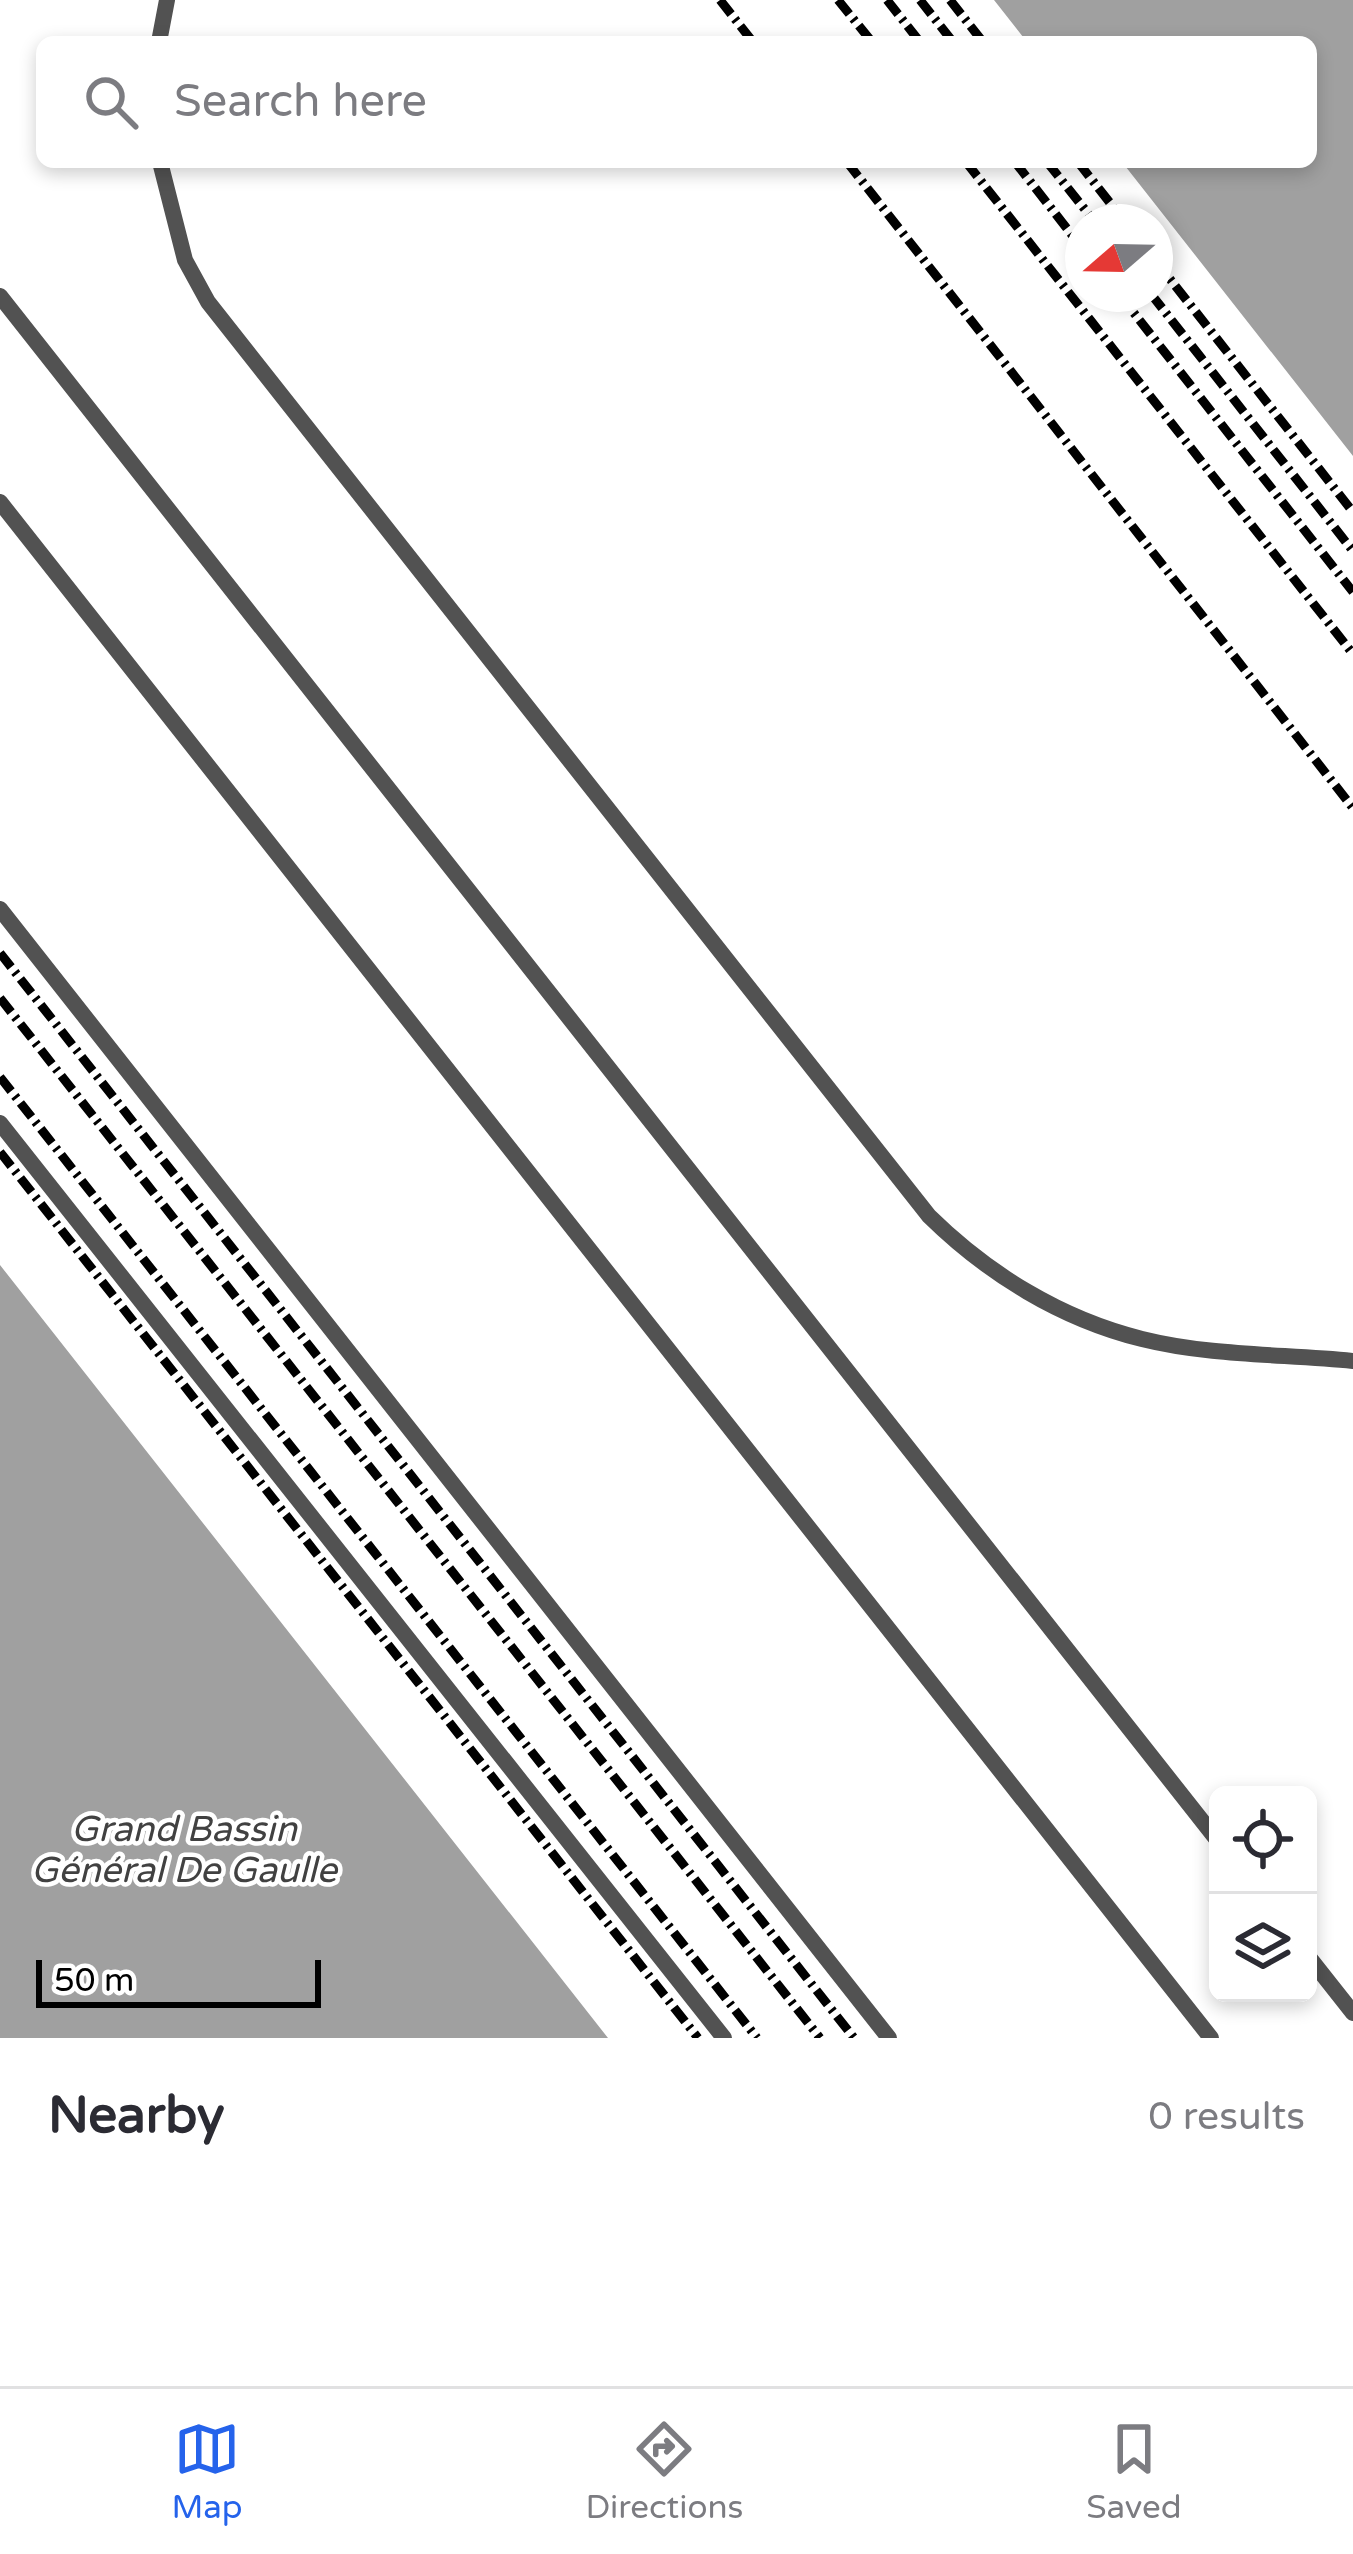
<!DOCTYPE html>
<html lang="en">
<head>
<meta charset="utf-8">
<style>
	:root { --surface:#fff; --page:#f7f7f7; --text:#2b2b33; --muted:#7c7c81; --line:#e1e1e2; --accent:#2563eb }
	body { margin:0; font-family:"Varela Round",sans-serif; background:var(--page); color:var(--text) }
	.controls { position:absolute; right:36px; bottom:36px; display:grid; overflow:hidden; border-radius:18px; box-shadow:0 6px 18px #0003 }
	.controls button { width:108px; height:108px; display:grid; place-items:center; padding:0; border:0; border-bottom:3px solid var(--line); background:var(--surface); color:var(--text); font:60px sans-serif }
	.compass { position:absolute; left:1065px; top:204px; width:108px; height:108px; border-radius:50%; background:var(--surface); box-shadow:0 6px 18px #0003; rotate:250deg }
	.scale { position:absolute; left:36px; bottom:30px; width:285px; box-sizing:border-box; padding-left:12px; border:6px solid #000; border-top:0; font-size:33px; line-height:42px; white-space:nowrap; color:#000; -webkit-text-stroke:9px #fff; paint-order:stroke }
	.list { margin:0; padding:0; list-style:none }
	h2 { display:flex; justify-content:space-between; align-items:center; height:156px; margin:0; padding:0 48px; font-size:51px }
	h2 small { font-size:39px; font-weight:400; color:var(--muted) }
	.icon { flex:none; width:66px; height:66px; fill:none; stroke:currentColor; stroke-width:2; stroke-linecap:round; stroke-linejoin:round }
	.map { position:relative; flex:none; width:1353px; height:2038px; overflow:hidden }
	.search { position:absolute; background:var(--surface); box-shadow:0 6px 18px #0003; left:36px; right:36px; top:36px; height:132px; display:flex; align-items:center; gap:30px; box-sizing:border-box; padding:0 42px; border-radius:18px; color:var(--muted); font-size:45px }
	.sheet { height:348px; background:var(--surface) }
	nav { display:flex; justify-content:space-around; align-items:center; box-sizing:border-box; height:168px; border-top:3px solid var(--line); background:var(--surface); font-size:33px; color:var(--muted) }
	nav a { display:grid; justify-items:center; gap:6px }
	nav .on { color:var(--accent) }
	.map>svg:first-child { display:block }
</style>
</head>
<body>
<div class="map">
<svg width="1353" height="2038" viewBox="0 0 1353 2038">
	<rect width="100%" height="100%" fill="#fff"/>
	<path fill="#a0a0a0" d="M994 0H1353V456L1122 162H1311V42H1027Z
		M0 1265 608 2038H0Z"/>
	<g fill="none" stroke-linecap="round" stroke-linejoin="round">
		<path stroke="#525252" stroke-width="16" d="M159 42 167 0
			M160 162 185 260 208 302 929 1216C988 1274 1061 1319 1142 1339 1210 1356 1283 1354 1353 1361
			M0 296 1218 1841
			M0 502 1211 2038
			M0 909 889 2038
			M0 1123 724 2038
			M1308 1956 1353 2013"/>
		<path stroke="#000" stroke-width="9" stroke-dasharray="18 6 3 6" stroke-linecap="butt" d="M720 0 753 42
			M838 0 872 42
			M887 0 920 42
			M920 0 953 42
			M950 0 983 42
			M847 162 1353 808
			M966 162 1353 654
			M1015 162 1083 249
			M1047 162 1095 222
			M1078 162 1125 222
			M1155 260 1353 512
			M1119 294 1353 592
			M1151 294 1353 551
			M0 953 854 2038
			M0 998 820 2038
			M0 1077 757 2038
			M0 1152 698 2038"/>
	</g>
	<g text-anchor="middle" stroke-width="9" stroke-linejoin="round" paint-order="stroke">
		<g font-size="36" font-style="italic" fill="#414141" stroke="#fff">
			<text x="184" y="1841">Grand Bassin<tspan x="184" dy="41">Général De Gaulle</tspan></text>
		</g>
	</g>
</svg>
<div class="controls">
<button><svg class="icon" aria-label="locate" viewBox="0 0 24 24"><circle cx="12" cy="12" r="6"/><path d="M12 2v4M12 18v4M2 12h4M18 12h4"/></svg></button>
<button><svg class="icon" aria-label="layers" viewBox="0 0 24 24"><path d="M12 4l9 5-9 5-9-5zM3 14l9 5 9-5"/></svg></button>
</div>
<svg class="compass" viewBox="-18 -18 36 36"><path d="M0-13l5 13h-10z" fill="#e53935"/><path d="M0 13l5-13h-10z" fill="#7c7c81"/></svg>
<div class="scale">50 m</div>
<div class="search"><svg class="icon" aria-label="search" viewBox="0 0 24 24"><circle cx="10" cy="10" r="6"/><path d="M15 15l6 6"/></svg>Search here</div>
</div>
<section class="sheet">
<h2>Nearby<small>0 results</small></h2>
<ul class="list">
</ul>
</section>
<nav>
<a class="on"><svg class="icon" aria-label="map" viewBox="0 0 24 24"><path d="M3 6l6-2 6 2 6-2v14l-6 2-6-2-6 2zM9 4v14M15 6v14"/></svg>Map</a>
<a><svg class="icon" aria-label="directions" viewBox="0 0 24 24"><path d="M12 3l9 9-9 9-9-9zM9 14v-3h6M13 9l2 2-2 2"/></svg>Directions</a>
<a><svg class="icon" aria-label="saved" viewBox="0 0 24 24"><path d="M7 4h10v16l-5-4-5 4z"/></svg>Saved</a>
</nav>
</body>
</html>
